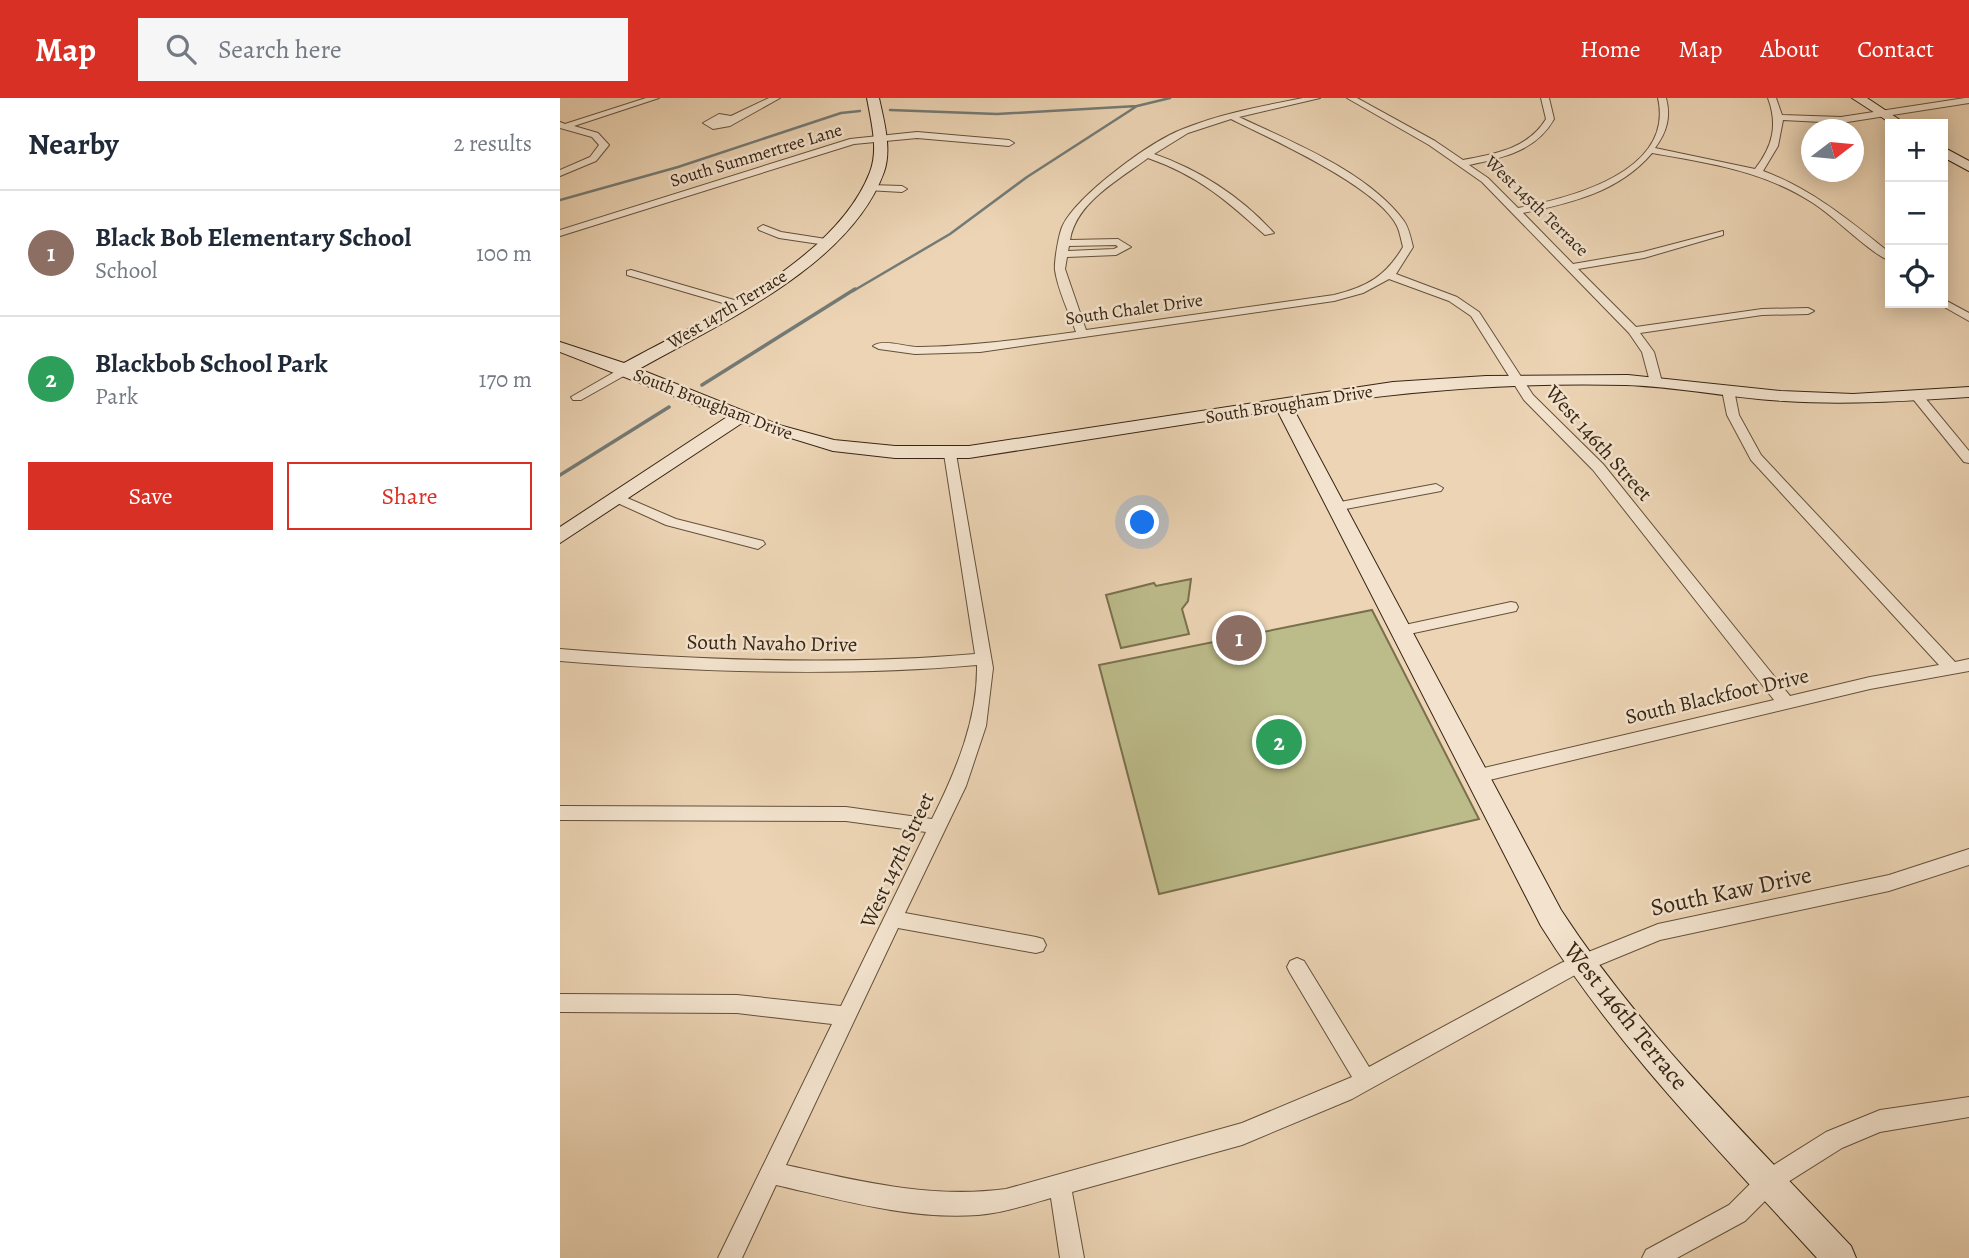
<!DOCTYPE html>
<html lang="en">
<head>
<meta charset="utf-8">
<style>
	:root { --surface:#fff; --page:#f6f6f7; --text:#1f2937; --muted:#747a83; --line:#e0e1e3; --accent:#d93025 }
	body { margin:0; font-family:Alegreya,serif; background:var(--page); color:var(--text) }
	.controls { position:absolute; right:21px; top:21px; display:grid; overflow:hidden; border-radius:0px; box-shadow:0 4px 18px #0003 }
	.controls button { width:63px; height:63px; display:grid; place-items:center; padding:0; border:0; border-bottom:2px solid var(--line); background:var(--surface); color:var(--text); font:35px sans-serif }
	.compass { position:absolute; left:1241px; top:21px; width:63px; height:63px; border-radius:50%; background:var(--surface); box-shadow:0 4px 18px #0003; rotate:74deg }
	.you { position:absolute; left:583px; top:425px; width:24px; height:24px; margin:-18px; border:5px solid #fff; border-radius:50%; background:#1a73e8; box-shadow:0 0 0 10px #1a73e833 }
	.badge { display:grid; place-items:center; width:46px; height:46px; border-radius:50%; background:var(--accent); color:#fff; font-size:23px; font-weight:700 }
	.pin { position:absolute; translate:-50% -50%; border:4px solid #fff; box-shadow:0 2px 7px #0006 }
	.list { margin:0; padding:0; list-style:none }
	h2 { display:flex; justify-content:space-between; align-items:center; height:91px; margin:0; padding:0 28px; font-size:30px }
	h2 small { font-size:23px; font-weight:400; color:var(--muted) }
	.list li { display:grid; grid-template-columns:46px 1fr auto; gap:21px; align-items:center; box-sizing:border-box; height:126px; padding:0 28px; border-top:2px solid var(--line) }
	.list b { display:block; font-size:26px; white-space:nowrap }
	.list p { margin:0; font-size:23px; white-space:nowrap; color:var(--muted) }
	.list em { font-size:23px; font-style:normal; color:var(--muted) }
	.actions { display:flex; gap:14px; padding:21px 28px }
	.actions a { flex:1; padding:16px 0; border:2px solid var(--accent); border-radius:0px; text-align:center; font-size:24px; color:var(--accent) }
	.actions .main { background:var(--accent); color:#fff }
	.icon { flex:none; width:38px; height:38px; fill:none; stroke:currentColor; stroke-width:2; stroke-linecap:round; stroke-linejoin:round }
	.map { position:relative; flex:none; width:1409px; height:1160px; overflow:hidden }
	header { display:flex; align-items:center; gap:42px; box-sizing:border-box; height:98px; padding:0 35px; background:var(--accent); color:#fff }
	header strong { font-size:33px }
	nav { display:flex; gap:38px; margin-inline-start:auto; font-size:24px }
	.search { width:490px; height:63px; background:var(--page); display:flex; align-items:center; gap:18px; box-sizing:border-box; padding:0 24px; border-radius:0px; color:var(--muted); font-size:26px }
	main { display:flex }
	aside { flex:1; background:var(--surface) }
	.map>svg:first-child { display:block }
</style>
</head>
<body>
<header>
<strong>Map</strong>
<div class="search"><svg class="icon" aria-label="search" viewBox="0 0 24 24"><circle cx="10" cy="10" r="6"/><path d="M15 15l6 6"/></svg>Search here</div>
<nav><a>Home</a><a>Map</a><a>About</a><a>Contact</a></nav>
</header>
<main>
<aside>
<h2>Nearby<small>2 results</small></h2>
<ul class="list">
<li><span class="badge" style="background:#8d6e63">1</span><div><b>Black Bob Elementary School</b><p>School</p></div><em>100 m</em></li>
<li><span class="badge" style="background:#2e9e5b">2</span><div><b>Blackbob School Park</b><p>Park</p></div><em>170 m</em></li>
</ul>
<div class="actions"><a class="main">Save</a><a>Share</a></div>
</aside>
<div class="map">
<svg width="1409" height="1160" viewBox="0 0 1409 1160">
	<rect width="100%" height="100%" fill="#ecd4b4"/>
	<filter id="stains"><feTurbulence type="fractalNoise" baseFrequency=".00286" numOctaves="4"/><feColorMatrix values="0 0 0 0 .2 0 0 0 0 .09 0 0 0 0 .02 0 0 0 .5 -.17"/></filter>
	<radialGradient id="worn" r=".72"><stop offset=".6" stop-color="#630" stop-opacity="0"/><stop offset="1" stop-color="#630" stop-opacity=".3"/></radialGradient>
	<path fill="#bcbb8a" stroke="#7a704e" stroke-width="2" d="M631 481 628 503 622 511 629 536 561 550 546 497 594 485 596 488Z
		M812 512 919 721 599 796 539 567Z"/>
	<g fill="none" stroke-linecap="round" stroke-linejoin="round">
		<path stroke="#747b76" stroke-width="2.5" d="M330 12 437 16 577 8
			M0 102 118 69 281 15 300 13
			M293 193 390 136 467 79 577 8 610 0"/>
		<path stroke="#747b76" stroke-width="3.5" d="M142 287 295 191
			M0 377 109 309"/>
		<defs>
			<path id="street" d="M86 0H99L14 28 38 35 49 47 36 63 0 78V72L30 59 39 47 32 39 0 30V24L5 26Z
				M209 0H220L170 28 153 31 143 25 159 16 171 18Z
				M743 0H760L679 19C732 44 808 74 844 123 849 130 851 141 853 149L836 176 897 199 919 214 973 297 1043 366 1230 598 1310 579 1379 567 1191 362 1167 317 1162 292 1168 288 1174 292 1179 317 1201 357 1395 564 1409 561V573L1310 591 917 685 911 683 909 678 911 673 1214 602 1033 372 964 302 911 218 889 203 829 181 803 195 774 203 420 254 355 256 319 251 313 248C324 240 346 250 360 249 413 248 463 241 516 234 509 214 498 193 495 172 494 164 499 134 503 127 519 96 591 43 623 31 662 15 703 8 743 0ZM671 21C711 41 818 89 837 128 840 134 841 142 843 149 826 178 807 189 774 197L526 232 505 171 507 159 556 157 571 149 558 141 510 142C516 104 560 81 588 60 639 78 666 102 705 137L714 135C681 99 640 72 594 56L628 35ZM556 147 558 149 554 151 508 153 509 148Z
				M787 0H797L875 43 903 62C934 56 968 51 986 21L981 0H989L994 21C976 53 943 60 909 67L928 80 958 110C1010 100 1115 74 1098 0H1106C1111 19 1107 34 1095 50L1195 71C1213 48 1218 27 1208 0H1216L1222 17 1281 19 1405 0H1409V5L1281 25 1223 22 1218 48 1203 73C1252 91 1290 123 1330 155V163C1310 155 1275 119 1253 105 1204 73 1149 65 1092 55 1059 94 1011 105 963 115L1013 166 1083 154 1163 133V137L1084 160 1018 171 1076 229 1202 211 1248 210 1254 213 1248 216 1202 217 1080 235 1094 254 1102 284 1096 288 1090 284 1082 254 1069 235 922 84 869 47Z
				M357 34 449 42 454 45 449 48 357 40 294 46 0 138V132L290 41Z
				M310 87 342 88 347 91 342 94 307 92V88Z
				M203 127 221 134 266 141 271 144 266 147 219 140 199 132 198 130Z
				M71 172 181 204 183 206 173 208 67 177V173Z
				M1383 201 1409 215V223L1379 206 1383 205Z
				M65 268 71 272 69 275 21 302H13L11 299Z
				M1357 294 1361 295 1409 353V365L1404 364 1353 301 1351 298Z
				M390 352 396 356 433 570 426 628 406 688 345 815 476 839 483 841 486 847 483 853 476 855 338 830 226 1067C299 1083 370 1101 446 1091L682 1025 792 979 730 875 727 869 730 863 737 860 744 863 809 969 1001 865 1098 826 1329 777 1409 751V767L1329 793 1100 842 1015 877 792 1001 682 1047 512 1094 524 1160H500L491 1100C467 1107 443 1115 418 1117 350 1122 282 1102 216 1087L182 1160H158L272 926 177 915 0 914V896L177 897 281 908 366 734 286 723 0 722V708L286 709 372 721C396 673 418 621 417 567 281 579 136 574 0 563V551C135 562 280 568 415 556L384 356Z
				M876 386 883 390 881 393 775 413 768 409 775 405Z
				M58 396 116 421 203 443 205 446 198 451 106 427 53 403 51 400 53 397Z
				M951 504 956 505 958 509 956 513 840 538 832 533 840 528Z
				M1409 999V1019L1320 1034 1282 1050 1217 1091 1185 1123 1117 1160H1082L1086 1152 1169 1107 1201 1075 1266 1034 1320 1012Z"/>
			<path id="secondary" d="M307 0H319C324 23 332 51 324 74 290 168 160 225 79 271L219 327 274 342 335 348H409L833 284 926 278 1068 277 1221 293 1293 296 1409 289V299C1347 303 1286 307 1224 303 1171 300 1119 289 1066 287 954 284 844 293 733 310L1001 812C1082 936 1190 1040 1291 1148L1296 1160H1257C1160 1053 1058 951 981 828L717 312 409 360H335L273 353 182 325 0 445V429L167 319 0 254V244L64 265C144 221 275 164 310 74 319 51 311 23 307 0Z
				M1292 0H1307L1346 26H1332Z
				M1383 49 1409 63V73L1383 59Z"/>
		</defs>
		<use href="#street" stroke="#64513b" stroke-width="2"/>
		<use href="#secondary" stroke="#372513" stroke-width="2"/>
		<use href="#street" fill="#f3e3ce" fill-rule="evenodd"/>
		<use href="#secondary" fill="#f3e3ce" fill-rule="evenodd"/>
	</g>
	<g text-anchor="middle" stroke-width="5" stroke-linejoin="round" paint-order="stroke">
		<g font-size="18" fill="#372513" stroke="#f3e3ce">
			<text transform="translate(196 57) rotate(-17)" y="6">South Summertree Lane</text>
			<text transform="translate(977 108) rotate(44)" y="6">West 145th Terrace</text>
			<text transform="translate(167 211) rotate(-31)" y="6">West 147th Terrace</text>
			<text transform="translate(574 211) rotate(-8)" y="6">South Chalet Drive</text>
			<text transform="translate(153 306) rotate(21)" y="6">South Brougham Drive</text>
			<text transform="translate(729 306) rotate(-9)" y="6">South Brougham Drive</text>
		</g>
		<g font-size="21" fill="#372513" stroke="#f3e3ce">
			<text transform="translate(1039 345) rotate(48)" y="7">West 146th Street</text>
			<text transform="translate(212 545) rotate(1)" y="7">South Navaho Drive</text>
			<text transform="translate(1157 598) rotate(-13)" y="7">South Blackfoot Drive</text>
			<text transform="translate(337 762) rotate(-65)" y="7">West 147th Street</text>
		</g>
		<g font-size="24" fill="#372513" stroke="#f3e3ce">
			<text transform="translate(1171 793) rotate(-12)" y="8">South Kaw Drive</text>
			<text transform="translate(1066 918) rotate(51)" y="8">West 146th Terrace</text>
		</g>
	</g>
	<rect width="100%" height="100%" filter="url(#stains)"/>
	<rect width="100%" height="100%" fill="url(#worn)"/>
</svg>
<div class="controls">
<button>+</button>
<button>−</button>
<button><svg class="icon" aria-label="locate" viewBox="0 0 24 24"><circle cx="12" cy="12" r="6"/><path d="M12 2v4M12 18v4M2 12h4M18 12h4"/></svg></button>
</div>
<svg class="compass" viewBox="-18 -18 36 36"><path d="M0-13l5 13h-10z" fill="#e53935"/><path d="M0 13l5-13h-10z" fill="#747a83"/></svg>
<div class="you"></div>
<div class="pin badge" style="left:679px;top:540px;background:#8d6e63">1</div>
<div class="pin badge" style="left:719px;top:644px;background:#2e9e5b">2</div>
</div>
</main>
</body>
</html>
